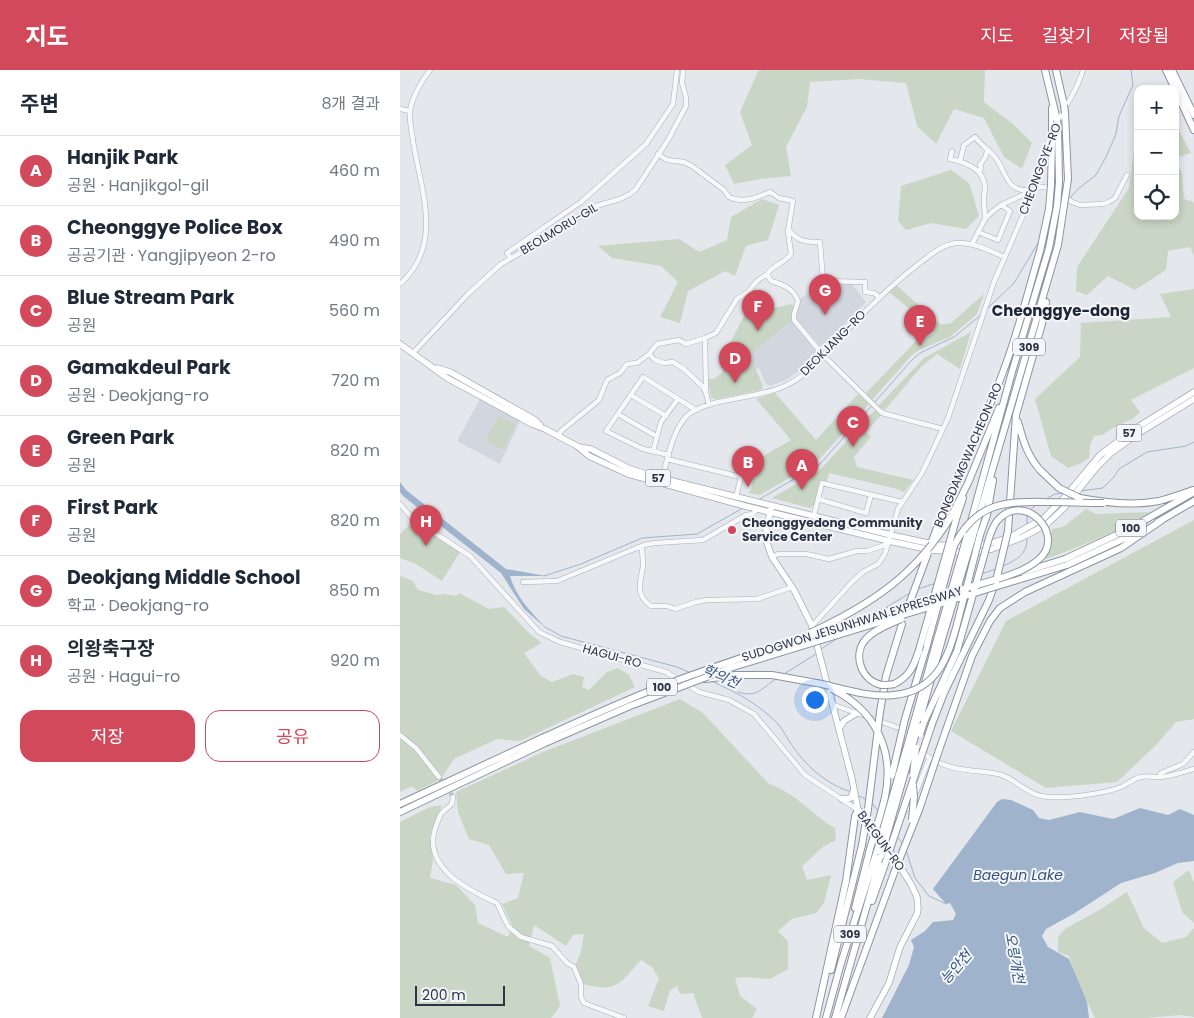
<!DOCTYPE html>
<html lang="ko">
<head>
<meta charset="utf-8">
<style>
	:root { --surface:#fff; --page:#f6f6f7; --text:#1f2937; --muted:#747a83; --line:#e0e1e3; --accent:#d1495b }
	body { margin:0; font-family:Poppins,"Noto Sans KR",sans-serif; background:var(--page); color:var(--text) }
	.controls { position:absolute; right:15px; top:15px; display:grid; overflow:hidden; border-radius:10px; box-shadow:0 2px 8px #0003 }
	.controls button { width:45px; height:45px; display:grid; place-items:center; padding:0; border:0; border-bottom:1px solid var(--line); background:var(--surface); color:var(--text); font:25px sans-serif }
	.scale { position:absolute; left:15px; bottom:12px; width:90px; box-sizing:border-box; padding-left:5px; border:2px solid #2b3445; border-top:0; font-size:14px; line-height:18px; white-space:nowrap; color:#2b3445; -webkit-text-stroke:4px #f4f6f9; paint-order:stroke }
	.you { position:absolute; left:414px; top:629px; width:18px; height:18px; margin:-12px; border:4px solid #fff; border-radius:50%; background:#1a73e8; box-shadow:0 0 0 8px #1a73e833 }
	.badge { display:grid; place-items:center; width:32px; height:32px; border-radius:50%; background:var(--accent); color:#fff; font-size:16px; font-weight:700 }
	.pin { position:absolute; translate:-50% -41px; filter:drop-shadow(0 1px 2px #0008) }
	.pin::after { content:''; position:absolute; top:26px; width:18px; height:15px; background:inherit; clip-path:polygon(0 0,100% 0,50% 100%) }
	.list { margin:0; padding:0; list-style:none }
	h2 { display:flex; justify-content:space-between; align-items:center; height:65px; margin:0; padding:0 20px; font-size:21px }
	h2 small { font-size:16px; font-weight:400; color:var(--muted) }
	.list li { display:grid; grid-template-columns:32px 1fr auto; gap:15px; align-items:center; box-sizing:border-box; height:70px; padding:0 20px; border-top:1px solid var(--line) }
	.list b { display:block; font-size:19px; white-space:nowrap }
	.list p { margin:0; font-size:16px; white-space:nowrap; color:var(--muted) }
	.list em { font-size:16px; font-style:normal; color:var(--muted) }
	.actions { display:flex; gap:10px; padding:15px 20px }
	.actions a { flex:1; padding:11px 0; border:1px solid var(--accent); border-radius:15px; text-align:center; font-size:18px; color:var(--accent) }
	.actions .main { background:var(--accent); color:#fff }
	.icon { flex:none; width:28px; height:28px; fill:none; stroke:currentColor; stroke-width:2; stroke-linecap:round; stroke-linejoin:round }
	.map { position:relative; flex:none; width:794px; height:948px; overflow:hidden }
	header { display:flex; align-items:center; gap:30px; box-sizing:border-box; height:70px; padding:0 25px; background:var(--accent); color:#fff }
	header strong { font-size:24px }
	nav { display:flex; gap:28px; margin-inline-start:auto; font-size:18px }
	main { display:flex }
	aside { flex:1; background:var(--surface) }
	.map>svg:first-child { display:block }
</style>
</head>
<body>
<header>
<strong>지도</strong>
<nav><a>지도</a><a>길찾기</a><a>저장됨</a></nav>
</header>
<main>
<aside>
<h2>주변<small>8개 결과</small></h2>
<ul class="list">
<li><span class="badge">A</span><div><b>Hanjik Park</b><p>공원 · Hanjikgol-gil</p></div><em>460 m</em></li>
<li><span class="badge">B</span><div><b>Cheonggye Police Box</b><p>공공기관 · Yangjipyeon 2-ro</p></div><em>490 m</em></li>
<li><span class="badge">C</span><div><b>Blue Stream Park</b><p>공원</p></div><em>560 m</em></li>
<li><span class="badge">D</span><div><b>Gamakdeul Park</b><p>공원 · Deokjang-ro</p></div><em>720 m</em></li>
<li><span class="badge">E</span><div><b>Green Park</b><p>공원</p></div><em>820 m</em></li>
<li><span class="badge">F</span><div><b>First Park</b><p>공원</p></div><em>820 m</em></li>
<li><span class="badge">G</span><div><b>Deokjang Middle School</b><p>학교 · Deokjang-ro</p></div><em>850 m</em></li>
<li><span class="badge">H</span><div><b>의왕축구장</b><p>공원 · Hagui-ro</p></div><em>920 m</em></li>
</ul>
<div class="actions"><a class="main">저장</a><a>공유</a></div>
</aside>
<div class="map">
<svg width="794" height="948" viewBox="0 0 794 948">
	<rect width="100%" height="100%" fill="#e4e7ec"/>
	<path fill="#d2d6de" d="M421 213H451L466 232 424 276H420L395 247 400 229Z
		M392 250 417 282V285L406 296 386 310 370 316 366 314 359 298 355 299 350 285Z
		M80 329 120 351 100 394 57 371Z"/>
	<path fill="#c9d6c5" d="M363 0H585L584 32 613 54 632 73 622 99 604 87 584 48 554 39 536 74 517 56 506 13 459 9 410 12 407 37 386 77 391 106 360 109 334 114 325 95 352 75 340 42 358 1Z
		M738 52V146H775V88L782 103 784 129 794 132V186L790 177 768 181 766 200 735 220 708 206 687 225 676 221 677 197 729 118Z
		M775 53 791 83 775 88Z
		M551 100 569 113 579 146 566 159 531 153 506 160 498 151 501 116Z
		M362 129 379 135 368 170 346 176 335 206 325 201 288 221 280 253 260 247 278 212 261 196 212 188 198 176 279 169 299 182 327 170 331 147Z
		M496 215 541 255 551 253 584 224 577 244 569 251 550 267 519 280 512 285 472 330 466 323 515 272 533 264 532 258 489 222Z
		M794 219V298L731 330 740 342 734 348 713 358 702 365 694 366 690 375 689 388 679 394 668 398 651 386 635 329 680 287 681 253 771 247 760 224Z
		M391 234 395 237 392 250 350 285 363 316 361 320 316 329 311 328 308 309H314L323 302 324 279 331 271 344 246 356 235 366 240Z
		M571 262 560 299 537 284 521 297 485 340 478 336 524 288Z
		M375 323 416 370 458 324 469 334 417 392 360 425 348 423 351 420 353 410 343 407 346 391 351 393 391 370 356 329Z
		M475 340 481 345 466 362 471 367 454 387 457 397 513 410 504 422 493 418 429 403 427 411 420 410 414 435 410 438 372 428 420 400Z
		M99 346 116 354 103 380 85 371Z
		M686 439 696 444 750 442C713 463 679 478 639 491L650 476 652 459 663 457Z
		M794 450V649L776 652 756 675 717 712 646 718 551 661 606 551Z
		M13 451 60 482 42 511 16 494 0 488V464Z
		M0 506 13 511 18 520 37 525 44 524 56 526 59 523 89 539 104 537 130 564 142 573 124 583 141 606 152 612 173 604 184 607 182 617 189 620 207 602 218 598 229 605 235 617 120 671 97 669 54 689 41 709 17 721 12 716 0 722Z
		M280 629 303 643 369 714C395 722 412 745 435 758L436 770 423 777 402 796 407 810 431 805 424 833 416 843 392 849 378 861 388 871V899L370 909 346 907 335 908 340 926 357 939 352 948H302L293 923 280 924 277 916 270 920 264 941 248 936 259 909 253 898 241 890C219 914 217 923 183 914L175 896 181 882 184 864 173 865 166 876 134 855 129 876 150 888 160 936 151 948H0V752L30 737 42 735 30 767 33 790 30 808 56 815 75 835 78 853 108 867 112 855 102 834 118 828 124 803 106 804 89 775 69 769 58 742 56 722 143 682Z
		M789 800 794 813V853L782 842 773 812Z
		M727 822 744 858 762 873 786 867 794 858V947L780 945 747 948H695L677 911 669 886 658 882V867L665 859 701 839Z"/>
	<path fill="#9fb4cc" d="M0 412 6 420 106 499 146 506H110C116 527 131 542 146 558L124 539 101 503 3 426 0 422Z
		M602 729 611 730 633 740 639 748 649 750 680 742 713 749 740 738 768 745 780 739 794 745V791L778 793 755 803 721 813 675 843 646 859 642 866 648 877 669 889 687 932 689 948H482L509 895 514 877 511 870 525 861 533 852 553 850 556 844 550 833 546 834 533 819 597 732Z"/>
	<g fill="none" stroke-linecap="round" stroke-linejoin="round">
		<path stroke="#9fb4cc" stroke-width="1" d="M669 129 678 119 696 105 706 87 716 64 719 46 733 15 731 0
			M587 239 614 213 638 173
			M680 421 703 418 714 407 719 399 747 382 786 376 794 372
			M646 429 655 424 663 423
			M358 430 420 394 512 290 520 283 554 267 581 245
			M630 440 636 435
			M627 445V454
			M603 496C615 491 628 484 627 468
			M581 504 596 499
			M144 506 181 494 242 468 297 464 343 438
			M518 519 536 513
			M482 540 510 523
			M456 556 463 552
			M145 557 161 566 277 597 291 603
			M421 579 438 568
			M384 604 416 584
			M311 611C334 621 355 632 374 650 382 657 387 669 394 678 407 697 429 716 452 722
			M338 622C358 628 360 619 376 609
			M457 725 467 730
			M471 732 479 742
			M498 768 503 774
			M506 780 515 808 529 826 546 834"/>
		<path stroke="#bfc3cb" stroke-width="4.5" stroke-dasharray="4.5 2" stroke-linecap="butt" d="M39 707 53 727"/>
		<defs>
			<path id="minor" d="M0 39 10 41
				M658 52C666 34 678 19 683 0
				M552 81 550 89C565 92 584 99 585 117 586 121 583 125 584 129 584 136 585 142 585 149
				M258 84 267 90 284 92 292 96 324 120 329 127 334 129 342 130 352 129 370 122 379 128 393 131 388 161 391 184C385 193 373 195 367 204L371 211C384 215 393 218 398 231L394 244V250L423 285 482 343 543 359
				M560 91 564 75 575 67C581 75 589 80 595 87 607 102 605 122 630 120
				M579 102 581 98 580 95 586 86 587 80
				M388 161H390C399 172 406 172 420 172L423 211 465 212V222L474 223 479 227
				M578 162 598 170 610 141 601 135
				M572 174 585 149 592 142 601 135 640 117 653 118 672 132 680 135 703 134 709 132 715 128 727 105
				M111 188 107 183 181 132 246 74 273 34 277 0
				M0 214C44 175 21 121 13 71 12 62 9 50 10 41 12 26 22 11 30 0
				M13 283 68 224 101 194 167 156 189 139 196 136 220 129 230 124 236 119 268 70 286 36V27L282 13 283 0
				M249 284 257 274 279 270 286 274 305 268
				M306 322 305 268 316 263 337 229 348 222 357 211 367 204
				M231 325 266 346
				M218 344 256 366
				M158 366 161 361 199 330 207 310 220 303 227 294 237 293 249 284 255 290 264 293 273 292 284 299 303 317 306 323 309 335
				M253 381 261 352 278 329
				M269 385 243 379 206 361 243 307 296 340
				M267 389 341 407 336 427
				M262 410C267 390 273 357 289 344 312 327 359 329 387 315 412 303 432 276 451 256 473 233 495 212 521 192 532 184 543 174 557 173 574 172 590 181 604 187
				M418 429 466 443 471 425
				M0 434 12 448 70 486 139 562 160 572 266 602 299 622 329 630 354 644 405 705 458 740
				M414 445 422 413 502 432
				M242 476C242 482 243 489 243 496 241 510 234 525 251 536H267L275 539 296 532 307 530 357 529 392 517
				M372 487 378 484H406L429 489 457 481H467L488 474
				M123 512 157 511 244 475 255 473 303 470 346 445 353 444 357 439
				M412 556 452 512 463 502 478 494 485 484 498 439 522 403 548 348 594 212 634 120 647 74 651 65
				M434 635 499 658 511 670
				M0 665 16 678 39 707
				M521 681C541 700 568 700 593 703 612 705 623 722 641 726 660 730 703 724 721 717 728 714 734 708 741 707 748 705 754 708 761 707 772 706 783 702 794 699
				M759 707 761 703 783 694 794 682
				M515 725 529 689
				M53 727 52 734C49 737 44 740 41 744 38 749 37 754 35 759 23 798 68 820 97 833L108 856 115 862 121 867 152 876 167 893 174 897 181 914V927L184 933 224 948
				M491 748 507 739 512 732"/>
			<path id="major" d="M0 274 47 308 132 354 145 359 177 376 189 386 228 404 345 436 489 471 531 480 572 483 592 479 623 467 647 454 664 438 696 398 711 383 739 363 794 329
				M37 298 50 302 135 350 140 355
				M179 377 191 379 230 399 256 407 491 465 537 475 574 476 595 472 612 466 644 448 664 428 700 385 733 360 794 322
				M371 439 366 460 367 473 372 487 394 520 412 556 452 709 458 740 463 743 482 770
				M439 659 444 651 457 643
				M442 729 451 728 454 719
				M470 948 489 913 500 877 517 844 518 838 517 827 511 814 488 778"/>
			<path id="highway" d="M645 0 657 50
				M656 0 664 35
				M766 0 775 19
				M772 0 794 45
				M775 19 794 60
				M652 38V61
				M665 43 668 109
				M658 57 659 112
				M651 115 652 70
				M618 352C623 370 627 385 640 400
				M680 428C706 433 733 436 759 431 770 428 782 424 793 420
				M552 445 568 413 599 338
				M557 446 563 428
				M541 447C559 398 585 352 603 302 618 263 628 221 640 181
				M758 452 794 431
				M608 461 616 345 642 254 646 232
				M580 465 587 445 593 410
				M567 466 612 302 649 178
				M573 466 658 175
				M623 502 665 489 731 458 794 422
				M614 511 667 495 738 462
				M305 609 336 605H372L422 614
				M494 614C509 607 514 596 519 580
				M480 642 486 606 502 554
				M505 649 527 575
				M514 652 536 573
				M524 652 557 581
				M532 654 544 623 589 530 595 513
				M518 656 541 573
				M538 683 572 586 590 551 600 538 625 522 721 478 762 450
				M0 734 142 668
				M0 742 145 673
				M472 831 485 794
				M455 838 470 779
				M431 900 462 775
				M416 948 446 811 455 746 458 740
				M426 948 441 893 477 781
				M435 948 481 786
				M441 948 494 803"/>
		</defs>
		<use href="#minor" stroke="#a9aeb7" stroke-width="5.5"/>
		<use href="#major" stroke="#a3abb8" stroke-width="7"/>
		<use href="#highway" stroke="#8b94a3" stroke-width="8"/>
		<use href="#minor" stroke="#f7f8fa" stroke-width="4.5"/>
		<use href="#major" stroke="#fff" stroke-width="5.5"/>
		<use href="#highway" stroke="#fff" stroke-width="6"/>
		<defs>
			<path id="highway-bridge" d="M664 35 665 43
				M657 50 658 57
				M652 61V70
				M658 175 668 109
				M649 178 657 136 659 112
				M640 181 649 139 651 115
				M640 400 659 418 680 428
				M532 471 541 447
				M596 511 608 461
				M508 537 528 483
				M410 563C472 534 516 505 552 445
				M536 573 567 466
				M541 573 573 466
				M527 575 554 476C575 434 603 431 645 432 665 432 684 433 704 433
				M519 580 557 446
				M422 614C443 619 472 628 494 625 544 620 551 576 562 535 568 512 574 488 580 465
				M494 614C490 615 486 615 482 615 461 611 452 584 466 569 475 559 490 554 501 549
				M432 619C475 640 495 680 485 727 481 744 475 762 470 779
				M520 664 524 652
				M142 668C184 649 227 629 270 613 376 574 485 542 594 510 609 506 625 501 638 490 668 466 624 419 597 451 593 456 591 463 589 468L557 581
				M145 673 230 636 333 597 614 511
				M492 705 505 649
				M513 705 516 678
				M512 750 514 727 513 715
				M462 775 468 739 480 642
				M477 781 514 652
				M481 786 518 656
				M485 794 532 654
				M494 803 519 740 538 683"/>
		</defs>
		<use href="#highway-bridge" stroke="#8b94a3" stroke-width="8" stroke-linecap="butt"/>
		<use href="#highway-bridge" stroke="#fff" stroke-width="6"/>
	</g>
	<circle fill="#d1495b" stroke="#f4f6f9" stroke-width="2" cx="332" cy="460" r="5"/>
	<g text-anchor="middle" stroke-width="4" stroke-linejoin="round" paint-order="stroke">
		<g fill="#f4f6f9" stroke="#676e7b" stroke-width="1">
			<rect x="613" y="268.5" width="32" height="17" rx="4"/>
			<rect x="716.5" y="354.5" width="25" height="17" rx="4"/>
			<rect x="245.5" y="399.5" width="25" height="17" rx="4"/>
			<rect x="716" y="449.5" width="30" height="17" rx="4"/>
			<rect x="247" y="608.5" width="30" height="17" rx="4"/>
			<rect x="434" y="855.5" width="32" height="17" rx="4"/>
		</g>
		<g font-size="11" font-weight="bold" fill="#2b3445">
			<text x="629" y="281">309</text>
			<text x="729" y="367">57</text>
			<text x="258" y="412">57</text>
			<text x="731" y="462">100</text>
			<text x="262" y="621">100</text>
			<text x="450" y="868">309</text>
		</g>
		<g font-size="12" fill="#2b3445" stroke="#f4f6f9">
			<text transform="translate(640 99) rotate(-69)" y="4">CHEONGGYE-RO</text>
			<text transform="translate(159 159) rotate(-31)" y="4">BEOLMORU-GIL</text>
			<text transform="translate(433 273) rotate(-45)" y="4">DEOKJANG-RO</text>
			<text transform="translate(568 385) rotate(-67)" y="4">BONGDAMGWACHEON-RO</text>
			<text transform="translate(452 554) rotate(-17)" y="4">SUDOGWON JE1SUNHWAN EXPRESSWAY</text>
			<text transform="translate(212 586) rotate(15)" y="4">HAGUI-RO</text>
			<text transform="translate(481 771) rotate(54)" y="4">BAEGUN-RO</text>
		</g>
		<g font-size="12" font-weight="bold" fill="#2b3445" stroke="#f4f6f9" text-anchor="start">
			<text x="342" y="457">Cheonggyedong Community<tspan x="342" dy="14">Service Center</tspan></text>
		</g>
		<g font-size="14" font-style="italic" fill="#34527a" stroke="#f4f6f9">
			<text transform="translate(321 606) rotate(24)" y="5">학의천</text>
			<text x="618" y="810">Baegun Lake</text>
			<text transform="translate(615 888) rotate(80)" y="5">오링개천</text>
			<text transform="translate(556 897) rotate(-49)" y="5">능안천</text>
		</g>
		<g font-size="15" font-weight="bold" fill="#1d2536" stroke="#f4f6f9">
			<text x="661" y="246">Cheonggye-dong</text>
		</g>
	</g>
</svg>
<div class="controls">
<button>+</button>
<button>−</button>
<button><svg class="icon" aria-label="locate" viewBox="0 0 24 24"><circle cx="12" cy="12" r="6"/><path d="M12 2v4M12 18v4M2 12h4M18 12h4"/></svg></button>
</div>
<div class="scale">200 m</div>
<div class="you"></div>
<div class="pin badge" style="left:402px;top:420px">A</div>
<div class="pin badge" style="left:348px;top:417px">B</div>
<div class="pin badge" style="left:453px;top:377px">C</div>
<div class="pin badge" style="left:335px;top:313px">D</div>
<div class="pin badge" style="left:520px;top:276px">E</div>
<div class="pin badge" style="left:358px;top:261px">F</div>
<div class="pin badge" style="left:425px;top:245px">G</div>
<div class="pin badge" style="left:26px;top:476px">H</div>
</div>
</main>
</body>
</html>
